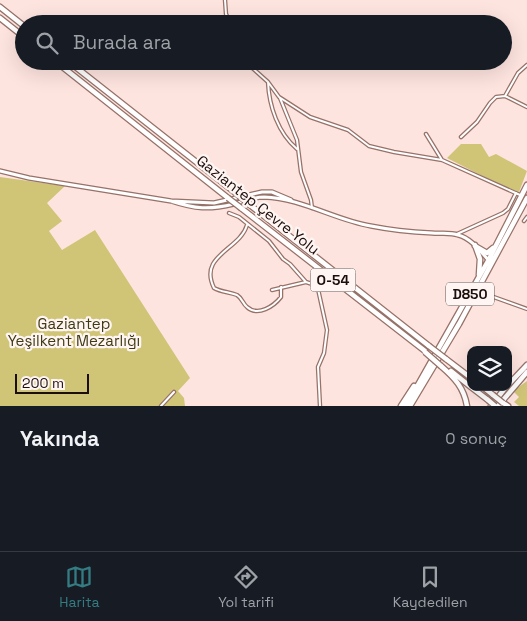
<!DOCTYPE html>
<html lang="tr">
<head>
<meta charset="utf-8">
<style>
	:root { --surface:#171b24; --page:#242831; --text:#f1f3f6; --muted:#9ea1a6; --line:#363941; --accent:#347c82 }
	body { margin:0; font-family:"Space Grotesk",sans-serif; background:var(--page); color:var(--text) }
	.controls { position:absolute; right:15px; bottom:15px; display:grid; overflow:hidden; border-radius:10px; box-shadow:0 5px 20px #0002 }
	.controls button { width:45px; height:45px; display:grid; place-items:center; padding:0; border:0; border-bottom:1px solid var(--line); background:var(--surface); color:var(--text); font:25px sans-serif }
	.scale { position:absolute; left:15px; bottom:12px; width:74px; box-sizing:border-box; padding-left:5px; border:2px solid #1c0e0b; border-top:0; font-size:14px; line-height:18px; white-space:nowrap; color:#1c0e0b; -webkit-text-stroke:4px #fff6f4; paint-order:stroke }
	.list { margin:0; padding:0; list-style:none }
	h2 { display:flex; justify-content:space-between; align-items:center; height:65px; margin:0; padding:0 20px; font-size:21px }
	h2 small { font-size:16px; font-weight:400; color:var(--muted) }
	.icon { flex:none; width:28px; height:28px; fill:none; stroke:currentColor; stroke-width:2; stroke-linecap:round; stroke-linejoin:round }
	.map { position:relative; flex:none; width:527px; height:406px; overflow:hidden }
	.search { position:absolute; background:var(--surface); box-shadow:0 5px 20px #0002; left:15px; right:15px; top:15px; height:55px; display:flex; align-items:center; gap:12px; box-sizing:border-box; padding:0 18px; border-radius:28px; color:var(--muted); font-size:19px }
	.sheet { height:145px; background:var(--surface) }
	nav { display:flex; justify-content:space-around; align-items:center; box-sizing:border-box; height:70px; border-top:1px solid var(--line); background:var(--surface); font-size:14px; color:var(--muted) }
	nav a { display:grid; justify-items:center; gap:2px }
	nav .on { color:var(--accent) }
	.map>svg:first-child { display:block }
</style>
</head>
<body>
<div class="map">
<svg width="527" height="406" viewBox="0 0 527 406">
	<rect width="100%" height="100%" fill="#fee4df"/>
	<path fill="#d0c477" d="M461 144H481L489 157 496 154 527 171 519 192 496 183 447 158Z
		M0 177 65 186 47 203 62 221 49 231 62 250 95 230 190 378 178 391 184 398 185 406H0Z
		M527 381V406H519L514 402 519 397 513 391Z"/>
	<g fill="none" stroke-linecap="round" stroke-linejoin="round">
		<defs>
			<path id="street" d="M225 0 226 14 231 24
				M248 61 249 65 268 82 279 97 310 117 348 130 369 146 394 152 442 160 520 195
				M268 82C269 106 278 133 297 149
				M505 96 518 73 527 65
				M280 98 297 140 301 172 311 200 312 208
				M426 134 442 160
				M461 137 477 122 490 103 496 97 505 96 527 107
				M229 213 239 217 269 241 283 259 290 264 306 282 315 285 318 289 327 330 324 353 318 367 320 406
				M524 221 527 217
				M247 225C240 250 198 255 214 288 221 292 229 292 237 295 242 298 243 304 247 307 258 317 274 306 281 297V287
				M457 234 503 213 508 209 516 193
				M272 290 306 282
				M477 291 527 309
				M161 406 174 392"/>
			<path id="secondary" d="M0 171 29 178 171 201 214 203 262 192H272L291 200
				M171 201C195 209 209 210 234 204 244 201 254 197 264 197 301 198 335 220 371 226 391 230 411 232 432 233 440 234 450 232 458 235 471 238 481 252 490 262"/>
			<path id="highway" d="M0 7 24 26
				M0 18 24 37
				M55 61 228 198
				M68 61 237 194
				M250 205 429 346
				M241 208 425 351
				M475 245 480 259 479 275
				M475 246 487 253 493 248
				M446 359 471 378
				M441 366C455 378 464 388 467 406
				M451 371 471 387
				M508 385 527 365
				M471 387 488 400
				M483 387 493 395
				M505 404 508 406
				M401 406 414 386
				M406 406 488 261 527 185
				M410 406 459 324 527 198
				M491 406 506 387
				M498 406 527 372"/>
		</defs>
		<use href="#street" stroke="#967269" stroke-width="4.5"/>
		<use href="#secondary" stroke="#967269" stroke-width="5.5"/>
		<use href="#highway" stroke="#967269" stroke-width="7"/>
		<use href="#street" stroke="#fff" stroke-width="2"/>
		<use href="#secondary" stroke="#fff" stroke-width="3"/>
		<use href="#highway" stroke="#fff" stroke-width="4.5"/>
		<defs>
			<path id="highway-bridge" d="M237 194 250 205
				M228 198 241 208
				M429 346 446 359
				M425 352 441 366
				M493 395 503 403
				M488 400 495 406"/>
		</defs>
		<use href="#highway-bridge" stroke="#967269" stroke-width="7" stroke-linecap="butt"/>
		<use href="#highway-bridge" stroke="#fff" stroke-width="4.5"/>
	</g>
	<g text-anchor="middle" stroke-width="4.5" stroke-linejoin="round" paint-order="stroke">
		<g fill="#fff6f4" stroke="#605451" stroke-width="1">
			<rect x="310.5" y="268.5" width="45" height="23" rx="4"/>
			<rect x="446" y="282.5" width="48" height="23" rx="4"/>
		</g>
		<g font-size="14" font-weight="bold" fill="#1c0e0b">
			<text x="333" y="285">O-54</text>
			<text x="470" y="299">D850</text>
		</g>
		<g font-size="15" fill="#1c0e0b" stroke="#fff6f4">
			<text transform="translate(258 205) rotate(38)" y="5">Gaziantep Çevre Yolu</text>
		</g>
		<g font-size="15" fill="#403a12" stroke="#fff6f4">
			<text x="74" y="329">Gaziantep<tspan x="74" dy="17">Yeşilkent Mezarlığı</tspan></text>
		</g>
	</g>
</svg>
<div class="controls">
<button><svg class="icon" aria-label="layers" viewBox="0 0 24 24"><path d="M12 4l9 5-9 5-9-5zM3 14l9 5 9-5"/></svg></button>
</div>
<div class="scale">200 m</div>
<div class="search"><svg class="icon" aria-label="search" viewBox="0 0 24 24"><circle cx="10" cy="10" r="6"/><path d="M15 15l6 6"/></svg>Burada ara</div>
</div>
<section class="sheet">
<h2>Yakında<small>0 sonuç</small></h2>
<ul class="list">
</ul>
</section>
<nav>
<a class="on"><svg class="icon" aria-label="map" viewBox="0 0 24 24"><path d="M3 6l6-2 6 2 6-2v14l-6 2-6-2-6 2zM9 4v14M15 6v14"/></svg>Harita</a>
<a><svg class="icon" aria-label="directions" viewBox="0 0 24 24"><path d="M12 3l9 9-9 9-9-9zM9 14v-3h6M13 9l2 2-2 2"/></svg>Yol tarifi</a>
<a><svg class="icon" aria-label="saved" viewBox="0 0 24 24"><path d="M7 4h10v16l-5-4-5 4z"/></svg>Kaydedilen</a>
</nav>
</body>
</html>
